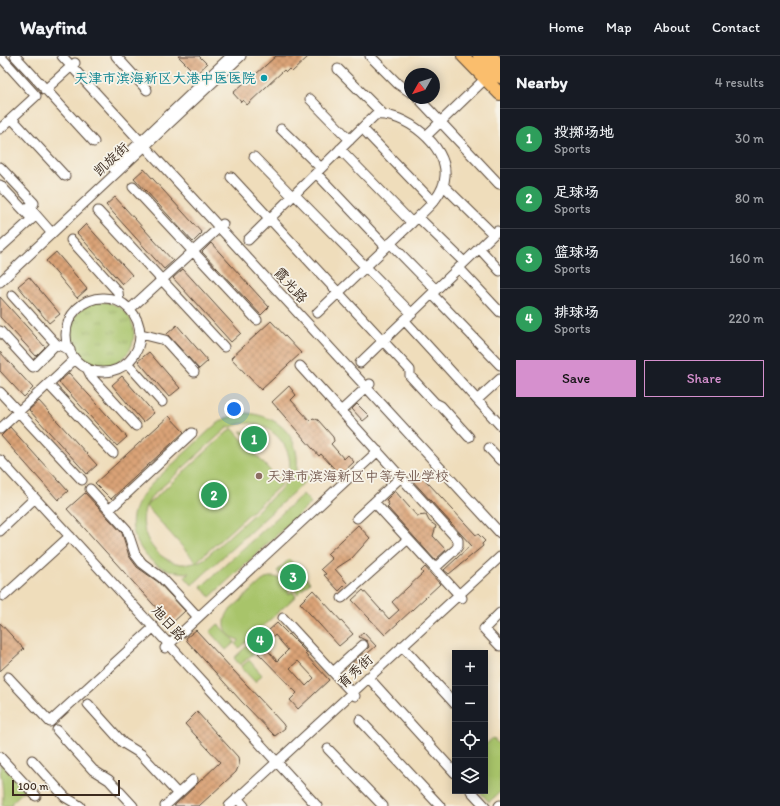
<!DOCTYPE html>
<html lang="en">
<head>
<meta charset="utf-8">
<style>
	:root { --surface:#171b24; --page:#242831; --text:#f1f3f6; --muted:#9ea1a6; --line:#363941; --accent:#d690ce }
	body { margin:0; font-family:Itim,"LXGW WenKai TC",sans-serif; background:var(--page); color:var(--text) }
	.controls { position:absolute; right:12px; bottom:12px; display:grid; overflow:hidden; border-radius:0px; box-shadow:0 2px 10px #0003 }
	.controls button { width:36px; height:36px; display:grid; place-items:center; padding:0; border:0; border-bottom:1px solid var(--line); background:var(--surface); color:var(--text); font:20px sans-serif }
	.compass { position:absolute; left:404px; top:12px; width:36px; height:36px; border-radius:50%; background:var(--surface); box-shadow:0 2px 10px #0003; rotate:231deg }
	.scale { position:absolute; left:12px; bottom:10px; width:108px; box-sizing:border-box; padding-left:4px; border:2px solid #3b2a1e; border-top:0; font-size:11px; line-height:14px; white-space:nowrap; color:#3b2a1e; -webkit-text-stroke:3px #f7f3e8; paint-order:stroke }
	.you { position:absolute; left:234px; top:353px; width:14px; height:14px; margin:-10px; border:3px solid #fff; border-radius:50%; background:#1a73e8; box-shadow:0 0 0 6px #1a73e833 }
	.badge { display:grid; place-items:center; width:26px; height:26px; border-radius:50%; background:var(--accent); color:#fff; font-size:13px; font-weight:700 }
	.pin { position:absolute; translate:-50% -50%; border:2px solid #fff; box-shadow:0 1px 4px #0006 }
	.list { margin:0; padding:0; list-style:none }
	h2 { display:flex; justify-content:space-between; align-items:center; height:52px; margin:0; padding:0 16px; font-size:17px }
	h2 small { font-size:13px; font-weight:400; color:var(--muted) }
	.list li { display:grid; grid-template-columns:26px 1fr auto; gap:12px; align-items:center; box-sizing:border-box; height:60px; padding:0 16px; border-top:1px solid var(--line) }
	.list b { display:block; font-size:15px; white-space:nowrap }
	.list p { margin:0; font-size:13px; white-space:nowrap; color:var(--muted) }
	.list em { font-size:13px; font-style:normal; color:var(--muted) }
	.actions { display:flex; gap:8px; padding:12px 16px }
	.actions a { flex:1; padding:9px 0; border:1px solid var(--accent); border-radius:0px; text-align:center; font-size:14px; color:var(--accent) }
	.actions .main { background:var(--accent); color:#111 }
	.icon { flex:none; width:22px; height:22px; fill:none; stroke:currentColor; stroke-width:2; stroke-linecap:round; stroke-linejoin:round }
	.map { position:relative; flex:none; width:500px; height:750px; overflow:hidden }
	header { display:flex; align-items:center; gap:24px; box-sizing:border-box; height:56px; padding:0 20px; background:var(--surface); border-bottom:1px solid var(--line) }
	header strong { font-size:19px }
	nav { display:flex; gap:22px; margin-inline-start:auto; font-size:14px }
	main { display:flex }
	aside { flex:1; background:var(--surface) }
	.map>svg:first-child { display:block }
</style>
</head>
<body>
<header>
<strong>Wayfind</strong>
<nav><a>Home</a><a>Map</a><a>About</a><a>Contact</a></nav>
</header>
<main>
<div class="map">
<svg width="500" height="750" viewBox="0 0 500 750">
	<defs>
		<pattern id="park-tufts" width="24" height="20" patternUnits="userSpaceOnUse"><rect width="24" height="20" fill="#a8c46b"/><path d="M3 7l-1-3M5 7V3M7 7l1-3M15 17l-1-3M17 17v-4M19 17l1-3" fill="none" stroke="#8a9f57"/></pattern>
		<pattern id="building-cross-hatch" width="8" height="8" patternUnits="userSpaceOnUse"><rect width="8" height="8" fill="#daa377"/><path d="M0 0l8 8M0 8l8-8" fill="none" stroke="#b28561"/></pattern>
	</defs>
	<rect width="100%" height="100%" fill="#f7f3e8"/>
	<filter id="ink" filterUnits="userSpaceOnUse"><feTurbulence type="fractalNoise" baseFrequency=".025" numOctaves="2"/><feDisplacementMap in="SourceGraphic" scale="8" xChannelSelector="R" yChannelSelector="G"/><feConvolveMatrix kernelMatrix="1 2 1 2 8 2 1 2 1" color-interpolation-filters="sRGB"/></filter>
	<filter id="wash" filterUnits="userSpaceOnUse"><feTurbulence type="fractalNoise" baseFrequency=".012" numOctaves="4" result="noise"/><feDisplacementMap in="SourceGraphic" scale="16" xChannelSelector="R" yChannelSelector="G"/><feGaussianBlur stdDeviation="0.9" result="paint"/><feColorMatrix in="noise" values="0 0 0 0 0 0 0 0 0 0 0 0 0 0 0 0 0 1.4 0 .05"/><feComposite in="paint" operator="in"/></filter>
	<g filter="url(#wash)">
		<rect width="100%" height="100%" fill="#efddbb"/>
		<path fill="#a8c46b" stroke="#727744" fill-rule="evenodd" d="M246 357C282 360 303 384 296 420L303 414 309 422 192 529 185 521 189 517C169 516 153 511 142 494 116 456 148 431 174 407 187 395 201 382 214 370L226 362ZM251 367C285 373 303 410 278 436L204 503C170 522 133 484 146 450L196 506 282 428 232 372 146 450 152 440 227 372 240 368Z
			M240 375 262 380 256 392Z
			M303 438 311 447 210 541 201 531Z
			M289 503 310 526 298 538 277 515Z
			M269 521C281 520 288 526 289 538L292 535 296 540 239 592 235 588 239 584C225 581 221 567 229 555L262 525Z
			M218 568 235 586 226 594 210 576Z
			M264 574 271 581 256 595 250 587Z
			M248 589 255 596 240 609 234 602Z
			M249 604 262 619 255 626 241 611Z
			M493 682 500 690V736L489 746 479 735H485V689Z
			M0 707 25 734 12 746 11 750H2C5 735 0 722 0 707Z"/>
		<path fill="url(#park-tufts)" stroke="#727744" d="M70 278a32 32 0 1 1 64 0a32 32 0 1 1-64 0Z"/>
		<g id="blocks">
			<path fill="url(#building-cross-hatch)" fill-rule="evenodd" d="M178 0H199L207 8 196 18Z
				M276 0H309L292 16 289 13 286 16 284 14 247 49 243 44 241 46 233 37 244 27 245 28Z
				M144 113 202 177 193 186 134 122Z
				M115 141 173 205 164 213 106 149Z
				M86 168 132 219 122 228 77 177Z
				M211 187 269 251 261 259 202 196Z
				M56 196 87 233 77 242 46 205Z
				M183 213 241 277 231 286 173 222Z
				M29 221 60 258 49 267 18 230Z
				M0 241 45 291 36 300 0 261Z
				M271 265 301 297 261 334 231 302Z
				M177 269 208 305 199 313 167 278Z
				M0 296 33 332 24 341 0 315Z
				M149 296 180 332 169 341 138 305Z
				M69 317 127 381 117 390 59 326Z
				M122 320 154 357 143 366 112 329Z
				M289 330 296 339 291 344 310 365 313 362 318 364 333 381 334 385 331 388 344 403 348 399 354 406 340 419 321 398 319 400 272 346Z
				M39 345 97 409 87 418 29 354Z
				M357 348 369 360 363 365 352 353Z
				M169 360 184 376 111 443 95 427Z
				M10 371 68 435 58 444 1 380Z
				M418 416 476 479 478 478 485 485 482 488 483 490 449 518 444 514 471 489 410 422Z
				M395 435 417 460 426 459 429 465 436 470 433 480 446 494 435 504 387 451 389 449 386 444Z
				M85 437 122 477 129 500 137 511 158 526 185 555 171 568 67 453Z
				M358 469 370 482 352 502 335 513 347 527 339 535 324 519 326 518 321 513 332 503 327 498Z
				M425 511 440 528 385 579 352 544 363 534 389 563 399 554 392 546 423 517 421 515Z
				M313 534 353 578 339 590 300 547Z
				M0 567 24 593 0 615Z
				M277 567 307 597 305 598 329 624 298 653 290 644 297 637 258 597 265 591 277 605 288 594 275 579 272 582 267 576ZM298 605 314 622 306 630 290 612Z
				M196 574 283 668 285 672 275 680 242 646 187 585 186 582Z
				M363 576 376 590 350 613 348 611 369 591 367 585 359 581Z
				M197 656 238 701 239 709 236 716 199 750H174L220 706 185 668Z"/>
		</g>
	</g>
	<g filter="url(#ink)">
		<use href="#blocks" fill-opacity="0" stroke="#564536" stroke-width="1"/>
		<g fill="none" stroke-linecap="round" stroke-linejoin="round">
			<defs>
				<path id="minor" d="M0 0 36 40 0 73
					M15 0 94 86
					M62 0 500 477
					M116 0 147 34
					M370 0 398 28 410 36
					M338 13 383 58
					M45 34 75 7
					M418 42 499 128
					M310 43 350 84
					M15 66 65 120
					M362 72 433 146
					M281 73 321 112
					M426 80 485 23
					M340 93 412 167
					M254 101 292 140
					M0 111 34 147 29 151 50 175
					M113 112 231 0
					M316 117 386 191
					M231 121 410 314V320L435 347 441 350 469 381
					M0 129 32 163 0 192
					M443 129 493 178
					M133 131 257 264
					M294 138 412 258
					M98 155 224 291
					M418 161 464 206
					M71 184 118 236 119 245
					M248 184 375 59C404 55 448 90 445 120 444 137 430 150 418 161L317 257
					M390 187 436 234
					M479 192 500 215
					M459 212 500 256
					M0 226 241 0
					M432 238 500 309
					M12 239 56 288 70 294
					M66 279a37 37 0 1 1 74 0a37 37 0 1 1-74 0Z
					M130 253 223 168
					M405 265 500 369
					M0 275 33 311 56 288
					M141 278 165 284 194 316
					M127 307 162 346
					M360 307 497 175
					M300 310 458 484V490L456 493 435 512
					M87 312 92 322 136 370
					M48 328 113 397
					M0 336 82 424
					M477 344 500 323
					M341 355 370 328
					M0 373 75 303
					M489 392 500 404
					M0 404 317 750
					M90 433 127 474 135 498 142 507 162 522 198 561
					M374 446 462 542
					M109 454 192 377
					M357 462 401 421
					M0 475 35 442
					M4 540 70 480
					M342 542 408 483
					M500 557 484 573 500 590
					M283 562 355 640
					M402 590 455 648
					M165 592 378 395
					M333 616 363 589
					M8 621 50 666 154 571
					M368 621 455 717
					M88 648 123 687 141 698 178 738
					M360 664 440 750
					M57 674 93 714 109 724 133 750
					M328 693 383 750
					M0 701 36 740
					M32 704 65 741 80 750
					M471 735 485 750
					M237 742 244 750
					M165 750 193 724
					M229 750 500 501
					M499 750 500 749"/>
				<path id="major" d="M463 0 500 38
					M479 0 500 21
					M491 0 500 9"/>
			</defs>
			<use href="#minor" stroke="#564536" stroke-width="11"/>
			<use href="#major" stroke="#564536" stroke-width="14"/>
			<use href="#minor" stroke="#fff" stroke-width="9"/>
			<use href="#major" stroke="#fabe6d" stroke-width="12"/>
		</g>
	</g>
	<circle fill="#0f9aa8" stroke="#f7f3e8" stroke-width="1.5" cx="264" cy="22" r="4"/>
	<circle fill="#8d6e63" stroke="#f7f3e8" stroke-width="1.5" cx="259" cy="420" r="4"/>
	<g text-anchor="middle" stroke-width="3.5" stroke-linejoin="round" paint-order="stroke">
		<g font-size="14" fill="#0d838f" stroke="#f7f3e8" text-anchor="end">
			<text x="256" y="27">天津市滨海新区大港中医医院</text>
		</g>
		<g font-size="14" fill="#3b2a1e" stroke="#f7f3e8">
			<text transform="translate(111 103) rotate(-43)" y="5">凯旋街</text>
			<text transform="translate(291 229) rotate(48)" y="5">霞光路</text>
			<text transform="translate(169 567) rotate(48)" y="5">旭日路</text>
			<text transform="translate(355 615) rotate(-43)" y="5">育秀街</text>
		</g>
		<g font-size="14" fill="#785e54" stroke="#f7f3e8" text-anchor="start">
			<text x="267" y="425">天津市滨海新区中等专业学校</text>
		</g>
	</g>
</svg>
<div class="controls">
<button>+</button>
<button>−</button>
<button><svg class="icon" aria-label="locate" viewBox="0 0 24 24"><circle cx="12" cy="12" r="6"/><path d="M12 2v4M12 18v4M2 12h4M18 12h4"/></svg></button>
<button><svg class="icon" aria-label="layers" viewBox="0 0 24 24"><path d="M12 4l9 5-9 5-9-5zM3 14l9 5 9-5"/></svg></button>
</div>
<svg class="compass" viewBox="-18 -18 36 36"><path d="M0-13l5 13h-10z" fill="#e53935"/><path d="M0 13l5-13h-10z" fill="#9ea1a6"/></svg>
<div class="scale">100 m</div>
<div class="you"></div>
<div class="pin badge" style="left:254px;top:383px;background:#2e9e5b">1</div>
<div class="pin badge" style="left:214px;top:439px;background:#2e9e5b">2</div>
<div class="pin badge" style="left:293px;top:521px;background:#2e9e5b">3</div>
<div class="pin badge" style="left:260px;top:584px;background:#2e9e5b">4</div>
</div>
<aside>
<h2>Nearby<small>4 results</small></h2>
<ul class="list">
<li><span class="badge" style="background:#2e9e5b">1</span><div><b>投掷场地</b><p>Sports</p></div><em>30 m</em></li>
<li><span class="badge" style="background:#2e9e5b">2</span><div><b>足球场</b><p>Sports</p></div><em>80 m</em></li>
<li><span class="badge" style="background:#2e9e5b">3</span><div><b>篮球场</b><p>Sports</p></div><em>160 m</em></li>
<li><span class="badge" style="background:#2e9e5b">4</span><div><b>排球场</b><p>Sports</p></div><em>220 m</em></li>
</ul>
<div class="actions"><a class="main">Save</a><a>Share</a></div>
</aside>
</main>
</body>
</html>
